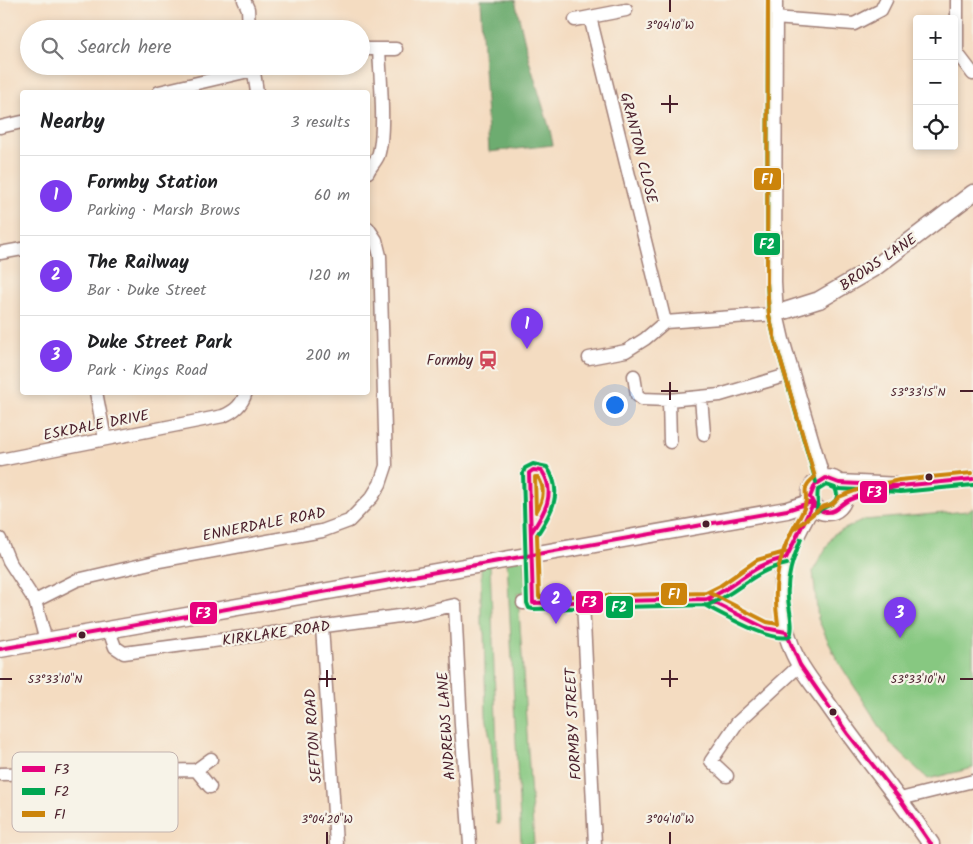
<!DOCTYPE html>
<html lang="en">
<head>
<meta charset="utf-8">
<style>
	:root { --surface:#fff; --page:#f2f2f2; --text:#202124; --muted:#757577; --line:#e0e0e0; --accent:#7c3aed }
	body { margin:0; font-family:Kalam,sans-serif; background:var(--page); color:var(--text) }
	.controls { position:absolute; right:15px; top:15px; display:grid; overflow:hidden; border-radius:5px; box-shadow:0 2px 8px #0003 }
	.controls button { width:45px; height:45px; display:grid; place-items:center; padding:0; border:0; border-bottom:1px solid var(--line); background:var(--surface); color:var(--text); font:25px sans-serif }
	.you { position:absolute; left:614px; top:404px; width:18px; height:18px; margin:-12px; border:4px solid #fff; border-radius:50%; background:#1a73e8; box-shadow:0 0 0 8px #1a73e833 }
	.badge { display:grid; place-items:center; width:32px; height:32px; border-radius:50%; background:var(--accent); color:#fff; font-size:16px; font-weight:700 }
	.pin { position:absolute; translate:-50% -41px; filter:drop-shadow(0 1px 2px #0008) }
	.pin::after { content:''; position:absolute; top:26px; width:18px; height:15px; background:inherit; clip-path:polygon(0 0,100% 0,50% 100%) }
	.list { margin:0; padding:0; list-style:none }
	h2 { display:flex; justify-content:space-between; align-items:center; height:65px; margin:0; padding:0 20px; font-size:21px }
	h2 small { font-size:16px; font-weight:400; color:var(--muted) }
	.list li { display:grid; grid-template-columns:32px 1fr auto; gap:15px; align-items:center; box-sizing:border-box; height:80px; padding:0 20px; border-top:1px solid var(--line) }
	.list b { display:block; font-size:19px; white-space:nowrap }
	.list p { margin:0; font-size:16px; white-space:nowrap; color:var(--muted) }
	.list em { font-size:16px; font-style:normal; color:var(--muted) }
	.icon { flex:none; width:28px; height:28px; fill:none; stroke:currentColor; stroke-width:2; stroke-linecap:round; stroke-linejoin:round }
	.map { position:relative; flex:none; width:973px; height:844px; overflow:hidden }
	.search { position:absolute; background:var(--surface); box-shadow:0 2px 8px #0003; left:20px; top:20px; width:350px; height:55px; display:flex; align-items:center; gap:12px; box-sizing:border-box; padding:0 18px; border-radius:28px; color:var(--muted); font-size:19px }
	.panel { position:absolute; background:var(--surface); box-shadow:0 2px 8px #0003; left:20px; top:90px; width:350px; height:305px; border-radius:5px }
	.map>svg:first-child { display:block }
</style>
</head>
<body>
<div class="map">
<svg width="973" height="844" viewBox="0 0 973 844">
	<rect width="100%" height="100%" fill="#f7f3e8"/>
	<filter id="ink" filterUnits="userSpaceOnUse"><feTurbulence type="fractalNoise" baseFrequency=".02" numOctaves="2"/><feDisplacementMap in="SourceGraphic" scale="10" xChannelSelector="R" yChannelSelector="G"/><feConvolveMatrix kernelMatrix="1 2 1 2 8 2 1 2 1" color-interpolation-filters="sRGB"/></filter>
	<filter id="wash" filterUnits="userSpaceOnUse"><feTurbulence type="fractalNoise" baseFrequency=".0096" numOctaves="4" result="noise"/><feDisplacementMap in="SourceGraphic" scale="20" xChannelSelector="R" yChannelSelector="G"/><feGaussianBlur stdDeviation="1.12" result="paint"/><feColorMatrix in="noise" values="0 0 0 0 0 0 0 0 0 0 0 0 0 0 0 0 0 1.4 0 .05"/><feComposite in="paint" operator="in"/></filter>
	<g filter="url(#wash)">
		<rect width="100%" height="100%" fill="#f4dcc1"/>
		<path fill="#87c881" stroke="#687456" d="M973 508V768L928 779 891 744 836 658 818 619 813 571 834 534 864 520 968 511Z
			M525 556 527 592 518 593 534 844H521L507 560Z
			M490 563 500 824H497L491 743 486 716 484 630 481 625V565Z"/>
		<path fill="#6dac6f" stroke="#5c664d" d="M480 0H515L529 60 550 130 553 145 489 152Z"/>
	</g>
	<g filter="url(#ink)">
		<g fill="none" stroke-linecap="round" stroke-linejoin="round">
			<defs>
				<path id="minor" d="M244 0 248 9 249 29
					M957 0V53L973 74
					M626 10 590 17 665 322
					M774 18 854 24 881 10 886 0
					M575 20 590 17
					M368 49H396
					M253 66 257 92
					M159 92 253 70
					M0 127 22 122
					M368 172C370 167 376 161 378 156 386 132 380 75 379 49
					M0 253 22 249
					M589 358 626 351 645 339 665 322 775 314
					M634 376 637 395 642 399 669 400
					M96 392 105 439
					M701 398 704 434
					M670 442 669 400 720 395 791 374
					M0 460 223 416C235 411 242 405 246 392
					M0 539 9 561 35 601 46 641
					M707 599 765 628 786 632
					M35 601 77 580 159 561 322 531 349 521 372 497 380 484 386 466 380 256 376 240 368 228
					M583 602 595 844
					M523 603 707 599C714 596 722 593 728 588 753 572 755 562 786 558
					M322 626 336 844
					M109 631 115 647 124 653 414 614 455 605 461 725 470 844
					M0 774 196 770
					M727 776 711 761 737 723 800 665
					M210 787 196 770 211 759
					M900 799 973 781"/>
				<path id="tertiary" d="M774 0 773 282 775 314 781 340 822 480
					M775 314 819 300 877 266 973 193
					M810 495a17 17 0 1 1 34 0a17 17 0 1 1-34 0Z
					M839 483 900 486 973 479
					M813 504C802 523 786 552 783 574 779 598 783 626 792 649 800 669 815 686 827 703 860 751 898 796 931 844
					M0 649 787 510 812 502"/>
			</defs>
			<use href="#minor" stroke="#9f7e76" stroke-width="15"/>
			<use href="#tertiary" stroke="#9f7e76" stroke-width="19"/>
			<use href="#minor" stroke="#fff" stroke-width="12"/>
			<use href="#tertiary" stroke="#fff" stroke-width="16"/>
			<defs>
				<path id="bus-1" d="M826 478 839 483 900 486C883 490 863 493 847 501 840 505 835 513 826 512 817 511 813 504 810 497L815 485Z
					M900 486 973 479
					M531 533C544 513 557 494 542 471L533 470 529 473 533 603 707 599C738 586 751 564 786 558L813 504
					M707 599 765 628 786 632 800 665 848 734 900 799 931 844
					M0 649 787 510 812 502"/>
				<path id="bus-2" d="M768 0 767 282 769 315 775 341 816 482
					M826 485 835 488C843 504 826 505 816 512 820 504 816 499 818 490Z
					M839 489 901 492 973 485
					M537 535C552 512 564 492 547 467L533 464 525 468 523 473 527 603 529 608 533 609 708 605C739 593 753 570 787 564
					M704 605C723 614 769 642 789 637 795 630 789 609 788 599 786 578 793 559 801 539"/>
				<path id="bus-3" d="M535 477H538C546 489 543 501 536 512Z
					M794 529 822 507 832 504 839 497 860 489 899 480 972 473
					M537 535 539 597 706 593 720 586 757 560 785 552
					M710 593 767 622 778 624C773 591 776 563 791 533 795 524 803 514 805 505 809 493 799 489 815 477L775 341 769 315 767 282 768 0"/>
			</defs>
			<use href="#bus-1" stroke="#f7f3e8" stroke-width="8"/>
			<use href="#bus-2" stroke="#f7f3e8" stroke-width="8"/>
			<use href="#bus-3" stroke="#f7f3e8" stroke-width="8"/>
			<use href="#bus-1" stroke="#e5007d" stroke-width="4"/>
			<use href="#bus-2" stroke="#00a651" stroke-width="4"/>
			<use href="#bus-3" stroke="#cc840b" stroke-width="4"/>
		</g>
	</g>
	<path fill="none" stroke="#4a1f2b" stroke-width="2" d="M670 0V12M670 95V113M661 104H678M670 382V400M661 391H678M960 391H973M327 670V687M670 670V687M0 679H12M319 679H336M661 679H678M960 679H973M327 832V844M670 832V844"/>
	<defs>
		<symbol id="station-bare" viewBox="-9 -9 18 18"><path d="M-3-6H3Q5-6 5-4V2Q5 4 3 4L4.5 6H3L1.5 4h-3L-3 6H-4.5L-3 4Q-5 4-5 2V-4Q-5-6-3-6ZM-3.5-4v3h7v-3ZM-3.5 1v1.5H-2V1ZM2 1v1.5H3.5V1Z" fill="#d1495b" stroke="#f7f3e8" stroke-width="2.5" paint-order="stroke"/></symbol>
	</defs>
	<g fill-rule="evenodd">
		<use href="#station-bare" x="474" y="346" width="28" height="28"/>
	</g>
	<g fill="#4a1f2b" stroke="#f7f3e8" stroke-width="2">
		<circle cx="929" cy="477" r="4.5"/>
		<circle cx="706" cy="524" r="4.5"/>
		<circle cx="82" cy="635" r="4.5"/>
		<circle cx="833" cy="712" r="4.5"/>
	</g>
	<g text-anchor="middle" stroke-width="4.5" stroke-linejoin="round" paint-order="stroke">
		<g font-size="15" fill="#4a1f2b" stroke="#f7f3e8">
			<text transform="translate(639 148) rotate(76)" y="5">GRANTON CLOSE</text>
			<text transform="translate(878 262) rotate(-34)" y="5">BROWS LANE</text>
			<text transform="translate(96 425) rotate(-11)" y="5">ESKDALE DRIVE</text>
			<text transform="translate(264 524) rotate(-11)" y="5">ENNERDALE ROAD</text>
			<text transform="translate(276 633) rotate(-8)" y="5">KIRKLAKE ROAD</text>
			<text transform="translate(573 724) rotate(-93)" y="5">FORMBY STREET</text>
			<text transform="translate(446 726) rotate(-94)" y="5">ANDREWS LANE</text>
			<text transform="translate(313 736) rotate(-94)" y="5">SEFTON ROAD</text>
		</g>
		<g font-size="15" fill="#4a1f2b" stroke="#f7f3e8" text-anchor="end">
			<text x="473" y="365">Formby</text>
		</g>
	</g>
	<rect x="12" y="752" width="166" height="80" rx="8" fill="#f7f3e8" stroke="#c3b3af" stroke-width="1"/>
	<rect x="22" y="766" width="23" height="6" fill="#e5007d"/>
	<rect x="22" y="788" width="23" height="7" fill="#00a651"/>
	<rect x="22" y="811" width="23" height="6" fill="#cc840b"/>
	<g font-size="14" fill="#4a1f2b">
		<text x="54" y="774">F3</text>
		<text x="54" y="796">F2</text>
		<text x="54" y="819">F1</text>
	</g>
	<g font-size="12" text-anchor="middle" fill="#4a1f2b" stroke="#f7f3e8" stroke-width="4.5" stroke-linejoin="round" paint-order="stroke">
		<text x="670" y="29">3°04'10"W</text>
		<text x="918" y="396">53°33'15"N</text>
		<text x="55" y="683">53°33'10"N</text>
		<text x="918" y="683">53°33'10"N</text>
		<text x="327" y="823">3°04'20"W</text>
		<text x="670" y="823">3°04'10"W</text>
	</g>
	<g stroke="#f7f3e8" stroke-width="2">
		<rect x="753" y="167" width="29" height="24" rx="5" fill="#cc840b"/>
		<rect x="753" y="232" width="28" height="24" rx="5" fill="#00a651"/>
		<rect x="859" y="480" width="29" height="24" rx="5" fill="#e5007d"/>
		<rect x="660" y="582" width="28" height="24" rx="5" fill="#cc840b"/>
		<rect x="575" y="590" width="29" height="24" rx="5" fill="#e5007d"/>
		<rect x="605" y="595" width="29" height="24" rx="5" fill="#00a651"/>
		<rect x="189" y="601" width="29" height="24" rx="5" fill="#e5007d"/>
	</g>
	<g font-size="14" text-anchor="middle" font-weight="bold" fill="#fff">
		<text x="767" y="184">F1</text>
		<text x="767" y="249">F2</text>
		<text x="874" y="497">F3</text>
		<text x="674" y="599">F1</text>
		<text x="589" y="607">F3</text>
		<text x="619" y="612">F2</text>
		<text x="203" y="618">F3</text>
	</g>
</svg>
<div class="controls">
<button>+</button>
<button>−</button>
<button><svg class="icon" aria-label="locate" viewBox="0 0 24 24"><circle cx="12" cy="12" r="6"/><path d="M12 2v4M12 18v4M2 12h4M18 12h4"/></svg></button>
</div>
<div class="you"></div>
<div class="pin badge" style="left:527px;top:349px">1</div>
<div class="pin badge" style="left:556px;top:624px">2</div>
<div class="pin badge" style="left:900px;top:638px">3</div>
<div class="search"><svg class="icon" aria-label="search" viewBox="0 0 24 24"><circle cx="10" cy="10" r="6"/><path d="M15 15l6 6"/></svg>Search here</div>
<section class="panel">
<h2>Nearby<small>3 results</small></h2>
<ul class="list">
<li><span class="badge">1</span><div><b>Formby Station</b><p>Parking · Marsh Brows</p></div><em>60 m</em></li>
<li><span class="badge">2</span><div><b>The Railway</b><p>Bar · Duke Street</p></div><em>120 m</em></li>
<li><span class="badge">3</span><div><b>Duke Street Park</b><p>Park · Kings Road</p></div><em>200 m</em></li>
</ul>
</section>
</div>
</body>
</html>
